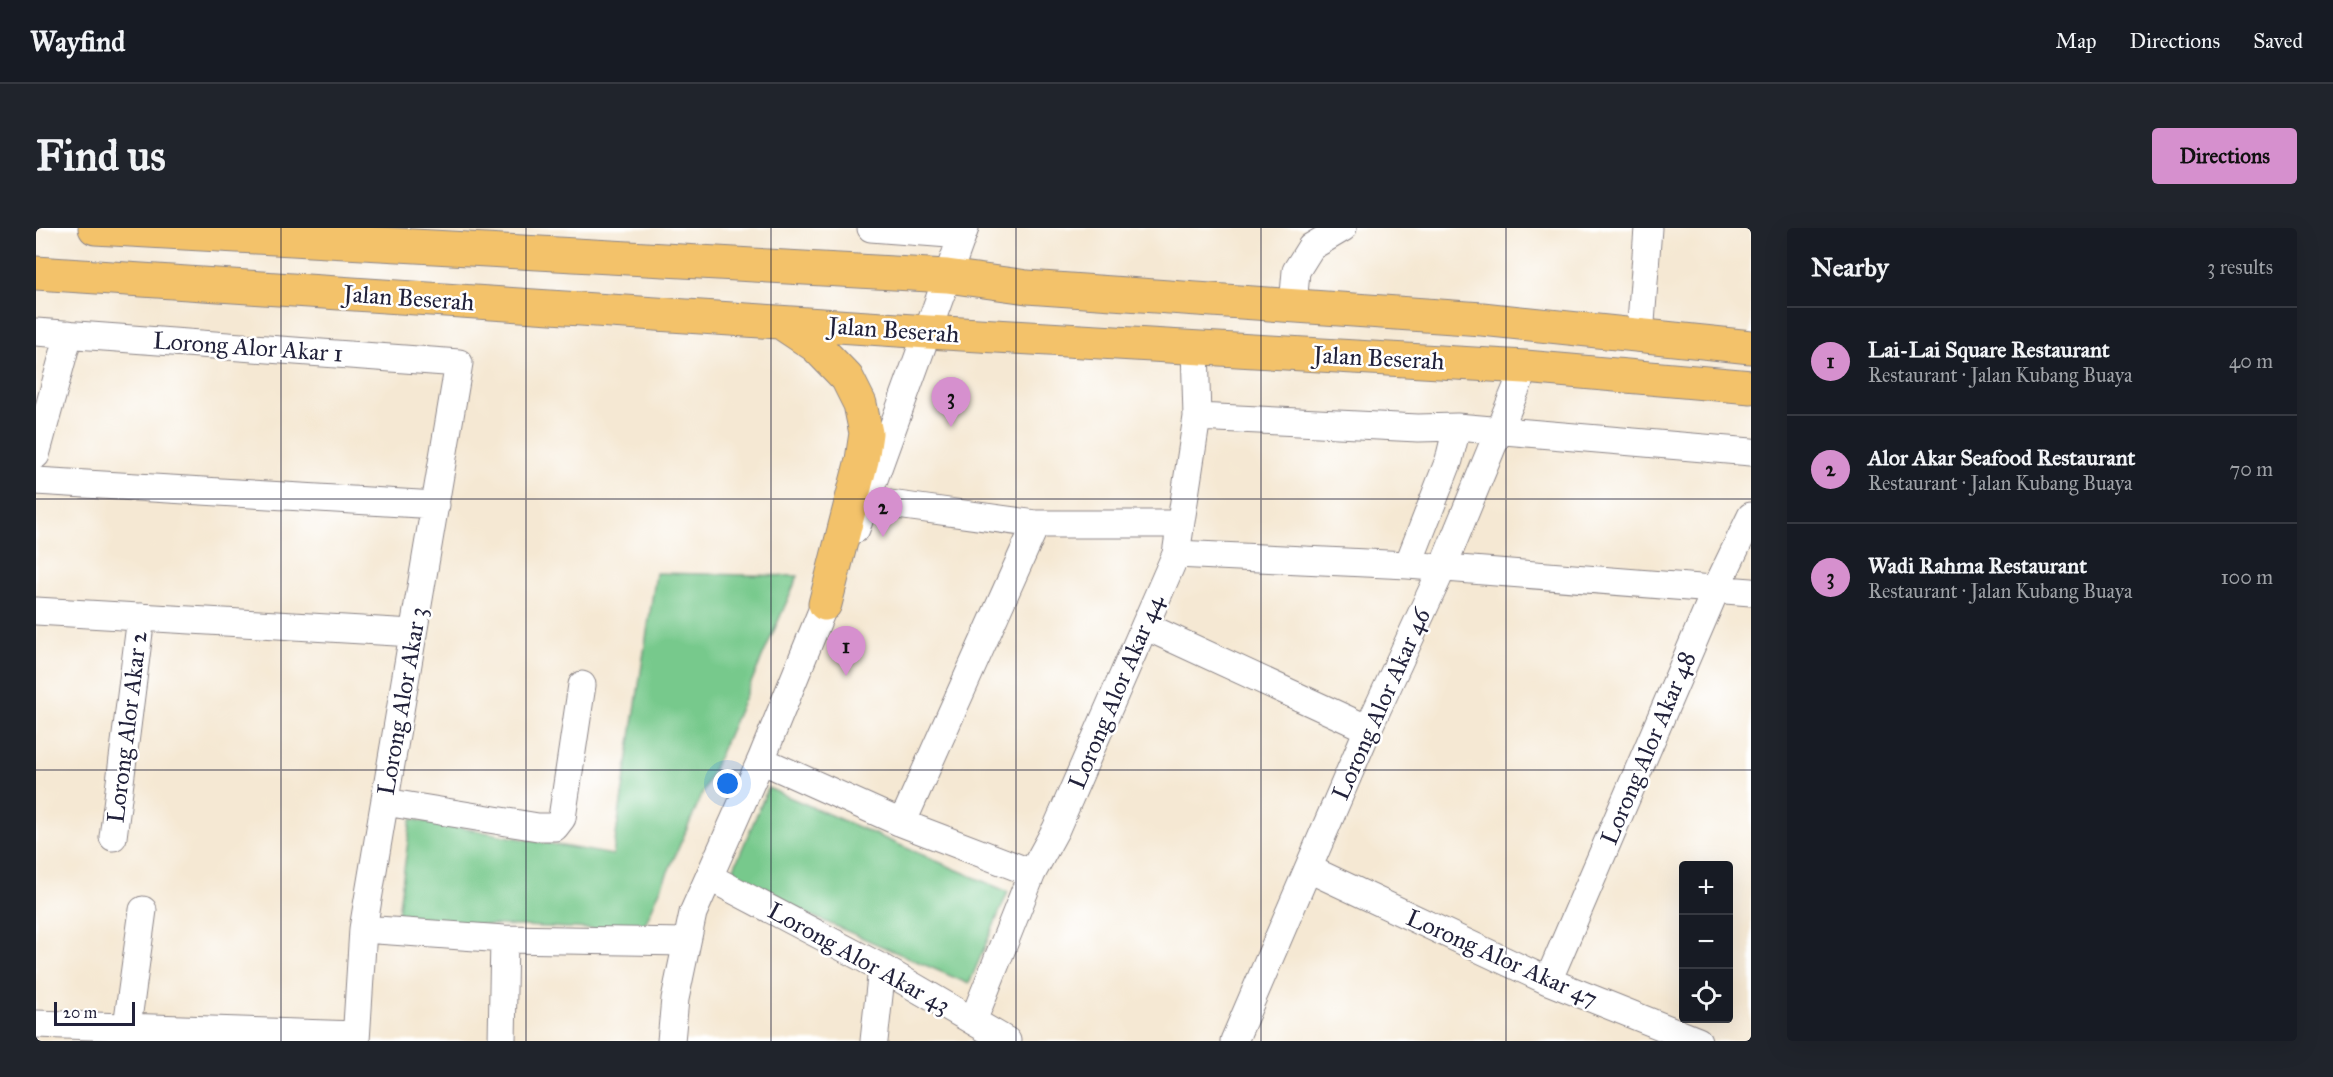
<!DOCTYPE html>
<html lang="en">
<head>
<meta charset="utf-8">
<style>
	:root { --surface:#171b24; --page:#20242c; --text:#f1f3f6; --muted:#9ea1a6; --line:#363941; --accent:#d690ce }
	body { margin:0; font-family:"IM FELL Great Primer",serif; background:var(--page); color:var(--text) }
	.controls { position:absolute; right:18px; bottom:18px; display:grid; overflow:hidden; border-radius:6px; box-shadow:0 6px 24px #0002 }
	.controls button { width:54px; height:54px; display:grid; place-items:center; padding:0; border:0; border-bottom:2px solid var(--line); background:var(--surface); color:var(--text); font:30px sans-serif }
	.scale { position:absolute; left:18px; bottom:15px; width:81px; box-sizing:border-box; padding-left:6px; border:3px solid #22223b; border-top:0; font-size:16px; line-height:21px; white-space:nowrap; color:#22223b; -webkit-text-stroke:4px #fff; paint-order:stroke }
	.you { position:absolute; left:692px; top:556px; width:21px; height:21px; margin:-15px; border:4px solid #fff; border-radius:50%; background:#1a73e8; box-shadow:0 0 0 9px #1a73e833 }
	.badge { display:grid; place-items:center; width:39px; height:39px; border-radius:50%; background:var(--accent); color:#111; font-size:20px; font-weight:700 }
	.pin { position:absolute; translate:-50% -50px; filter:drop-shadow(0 2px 3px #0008) }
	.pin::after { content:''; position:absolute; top:32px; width:21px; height:18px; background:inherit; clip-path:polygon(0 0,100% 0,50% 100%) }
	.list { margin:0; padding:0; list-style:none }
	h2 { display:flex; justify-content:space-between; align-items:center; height:78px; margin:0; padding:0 24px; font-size:26px }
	h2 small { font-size:20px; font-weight:400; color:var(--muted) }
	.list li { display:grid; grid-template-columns:39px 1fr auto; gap:18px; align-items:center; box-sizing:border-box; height:108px; padding:0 24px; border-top:2px solid var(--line) }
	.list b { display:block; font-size:22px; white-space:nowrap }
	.list p { margin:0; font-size:20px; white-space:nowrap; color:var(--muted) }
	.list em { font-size:20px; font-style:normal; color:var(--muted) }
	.icon { flex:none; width:33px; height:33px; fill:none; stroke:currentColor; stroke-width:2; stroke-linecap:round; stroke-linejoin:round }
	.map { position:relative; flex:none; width:1715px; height:813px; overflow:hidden; border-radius:6px }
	header { display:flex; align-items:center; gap:36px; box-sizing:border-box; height:84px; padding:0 30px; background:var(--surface); border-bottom:2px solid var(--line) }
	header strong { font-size:28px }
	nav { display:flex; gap:33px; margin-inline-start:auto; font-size:21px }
	.intro { display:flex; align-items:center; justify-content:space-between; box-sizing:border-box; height:144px; padding:0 36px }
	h1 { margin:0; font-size:42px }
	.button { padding:15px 27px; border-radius:6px; background:var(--accent); color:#111; font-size:21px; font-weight:700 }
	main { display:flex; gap:36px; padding:0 36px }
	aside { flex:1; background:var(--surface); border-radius:6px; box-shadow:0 6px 24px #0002 }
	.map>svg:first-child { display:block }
</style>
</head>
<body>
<header>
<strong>Wayfind</strong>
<nav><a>Map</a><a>Directions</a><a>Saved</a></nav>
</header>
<div class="intro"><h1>Find us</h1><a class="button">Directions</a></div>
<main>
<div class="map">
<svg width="1715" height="813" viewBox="0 0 1715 813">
	<rect width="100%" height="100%" fill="#fff"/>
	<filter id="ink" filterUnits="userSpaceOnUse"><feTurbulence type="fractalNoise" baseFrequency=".0167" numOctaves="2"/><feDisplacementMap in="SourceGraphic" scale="12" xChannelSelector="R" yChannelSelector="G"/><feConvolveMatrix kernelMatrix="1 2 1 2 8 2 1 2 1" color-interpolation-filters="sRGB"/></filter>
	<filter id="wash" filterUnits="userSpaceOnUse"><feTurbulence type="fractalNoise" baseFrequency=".008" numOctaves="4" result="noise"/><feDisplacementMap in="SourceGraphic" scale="24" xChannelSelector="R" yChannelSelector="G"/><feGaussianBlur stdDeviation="1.35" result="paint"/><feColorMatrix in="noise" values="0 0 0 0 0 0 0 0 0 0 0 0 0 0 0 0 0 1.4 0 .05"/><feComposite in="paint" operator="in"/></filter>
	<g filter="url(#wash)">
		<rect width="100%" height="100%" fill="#f5e8d3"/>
		<path fill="#77c98c" stroke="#4c7664" stroke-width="1.5" d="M620 345 762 348 606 703 361 693 375 591 577 627Z
			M732 560 972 664 933 756 693 652Z"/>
	</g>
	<g filter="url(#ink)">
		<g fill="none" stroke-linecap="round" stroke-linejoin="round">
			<defs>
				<path id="minor" d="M835 0 926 7
					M1257 78 1260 43 1275 19 1307 0
					M0 104 423 135 327 701 320 813
					M1604 108 1612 0
					M1161 189 1382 200 1421 199 1715 224
					M0 227 33 106
					M0 253 400 277
					M832 273 1000 296H1144
					M820 301 929 0
					M1140 326 1372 337 1715 364
					M1372 337 1413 232 1421 199
					M0 383 377 405
					M1109 398 1332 501
					M725 532 863 594 996 645
					M349 574 502 599H519L526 590 546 457
					M863 594 872 582 1000 296
					M77 609 105 389
					M1273 641 1512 753 1662 813
					M673 649 846 740 971 813
					M327 701 468 711 650 714
					M1512 753 1680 361 1715 288
					M937 793 996 645 1020 601 1140 326 1161 189 1159 119
					M0 796 320 807
					M89 813 107 682
					M466 813 468 711
					M635 813 639 771 657 685 725 532 796 358
					M838 813 846 740
					M1198 813 1332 501 1406 341 1489 139"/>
				<path id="highway" d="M59 0 911 48 991 59 1446 91 1715 119
					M0 45 892 104 1489 139 1715 159
					M747 96 780 118 811 150 824 176 830 205 826 232 789 376"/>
			</defs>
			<use href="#minor" stroke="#8c8587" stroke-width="29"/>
			<use href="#highway" stroke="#8c8587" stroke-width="35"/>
			<use href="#minor" stroke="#fff" stroke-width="27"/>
			<use href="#highway" stroke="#f3c26a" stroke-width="33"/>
		</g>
	</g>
	<path fill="none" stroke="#22223b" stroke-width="1.5" stroke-opacity="0.55" d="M245 0V813M490 0V813M735 0V813M980 0V813M1225 0V813M1470 0V813M0 271H1715M0 542H1715"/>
	<g text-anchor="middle" stroke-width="5" stroke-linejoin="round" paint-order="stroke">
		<g font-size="24" fill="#22223b" stroke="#fff">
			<text transform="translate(373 70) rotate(4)" y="8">Jalan Beserah</text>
			<text transform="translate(858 102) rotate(4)" y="8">Jalan Beserah</text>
			<text transform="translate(212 119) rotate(4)" y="8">Lorong Alor Akar 1</text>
			<text transform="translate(1343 130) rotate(3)" y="8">Jalan Beserah</text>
			<text transform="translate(1080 464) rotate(-67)" y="8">Lorong Alor Akar 44</text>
			<text transform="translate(366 473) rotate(-80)" y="8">Lorong Alor Akar 3</text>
			<text transform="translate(1345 476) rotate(-66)" y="8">Lorong Alor Akar 46</text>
			<text transform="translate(91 499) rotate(-83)" y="8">Lorong Alor Akar 2</text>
			<text transform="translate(1612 520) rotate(-67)" y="8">Lorong Alor Akar 48</text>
			<text transform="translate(823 730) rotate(29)" y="8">Lorong Alor Akar 43</text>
			<text transform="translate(1466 730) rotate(24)" y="8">Lorong Alor Akar 47</text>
		</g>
	</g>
</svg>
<div class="controls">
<button>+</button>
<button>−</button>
<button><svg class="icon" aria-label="locate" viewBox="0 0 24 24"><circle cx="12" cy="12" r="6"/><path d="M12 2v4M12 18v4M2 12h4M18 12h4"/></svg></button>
</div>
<div class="scale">20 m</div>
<div class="you"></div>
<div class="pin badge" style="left:810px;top:448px">1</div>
<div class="pin badge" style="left:847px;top:309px">2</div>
<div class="pin badge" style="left:915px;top:199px">3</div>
</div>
<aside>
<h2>Nearby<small>3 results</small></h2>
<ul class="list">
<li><span class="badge">1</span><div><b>Lai-Lai Square Restaurant</b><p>Restaurant · Jalan Kubang Buaya</p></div><em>40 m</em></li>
<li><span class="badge">2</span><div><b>Alor Akar Seafood Restaurant</b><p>Restaurant · Jalan Kubang Buaya</p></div><em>70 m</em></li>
<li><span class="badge">3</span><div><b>Wadi Rahma Restaurant</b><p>Restaurant · Jalan Kubang Buaya</p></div><em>100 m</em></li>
</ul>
</aside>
</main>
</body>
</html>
